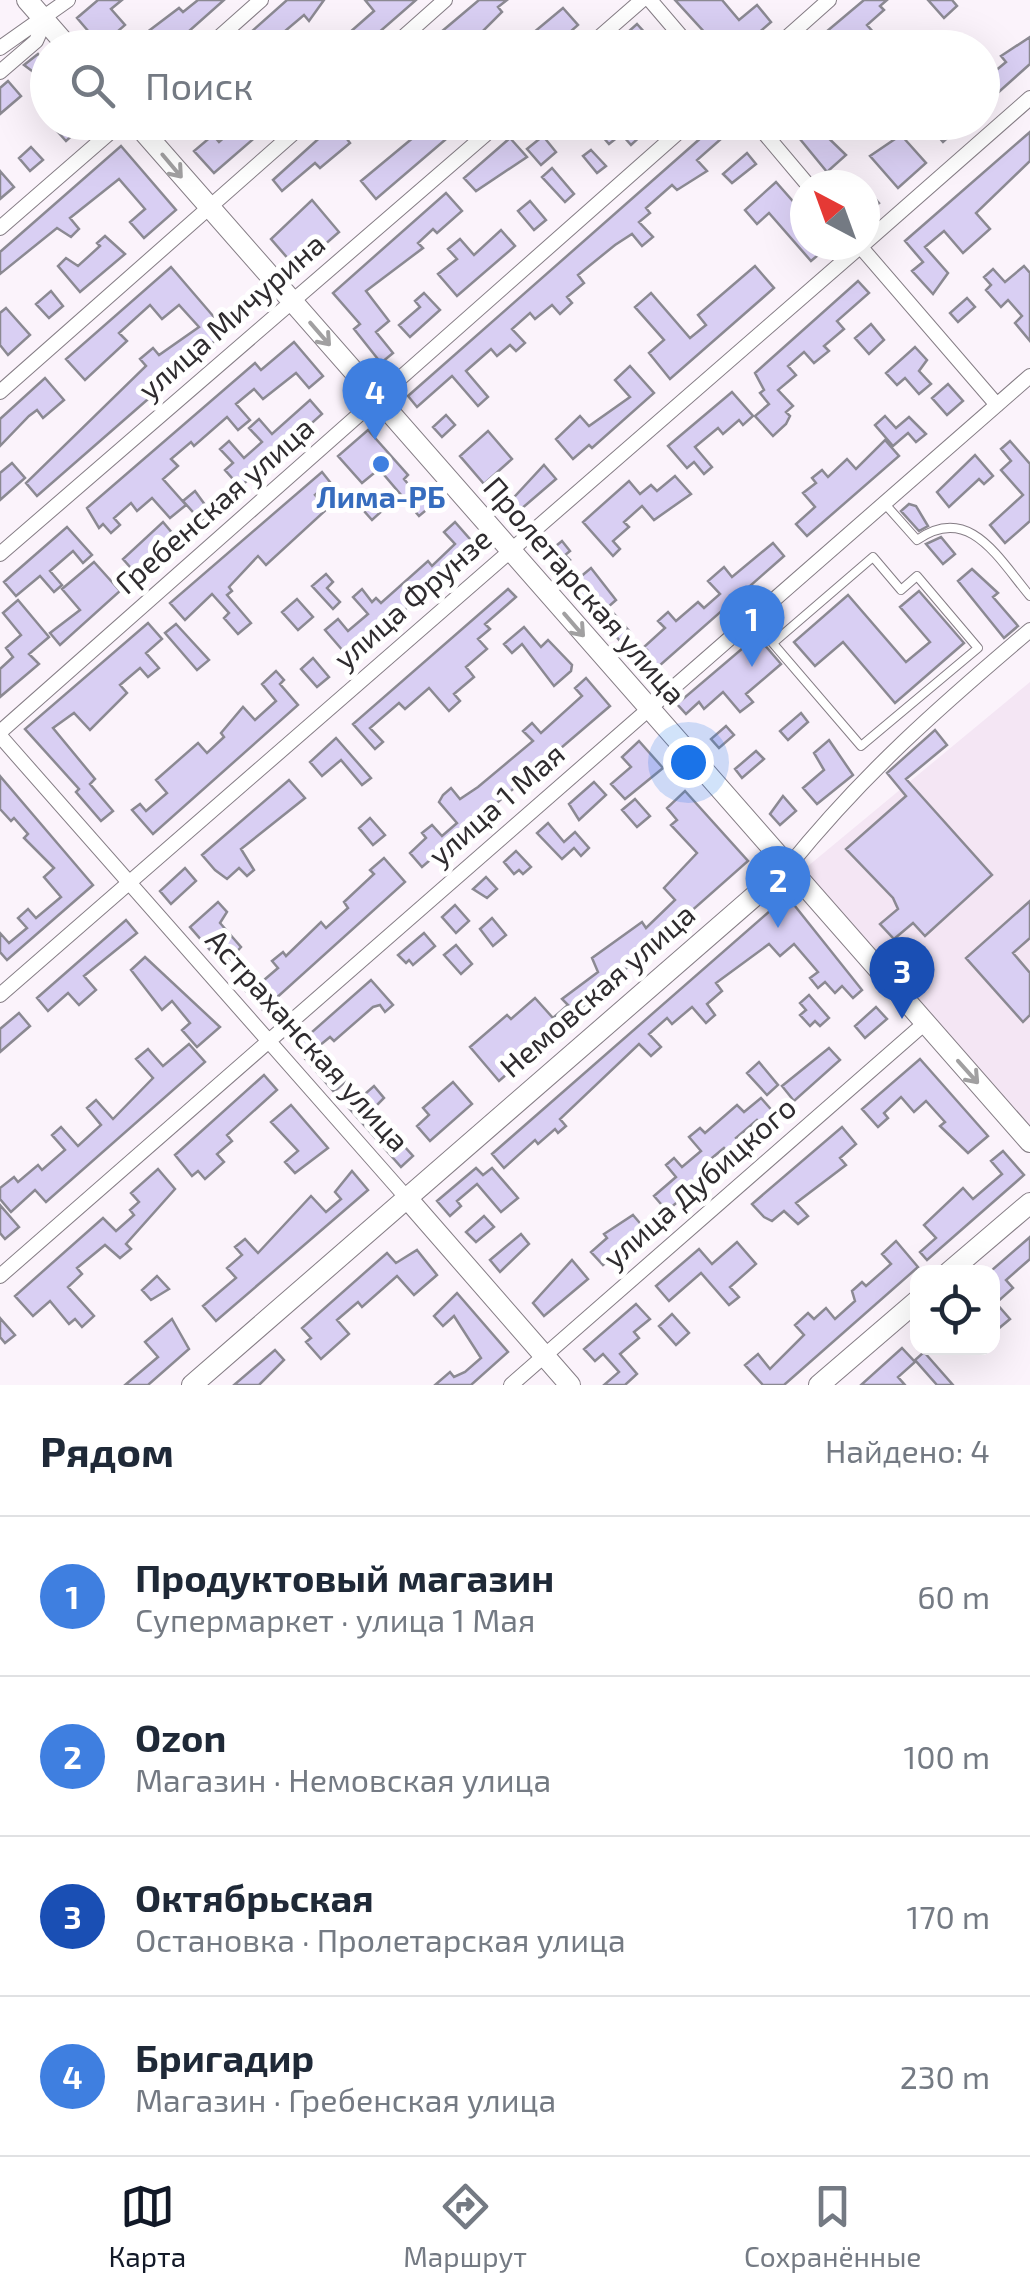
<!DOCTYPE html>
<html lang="ru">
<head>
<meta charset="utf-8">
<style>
	:root { --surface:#fff; --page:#f6f6f7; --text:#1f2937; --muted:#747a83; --line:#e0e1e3; --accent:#111827 }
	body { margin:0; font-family:"Exo 2",sans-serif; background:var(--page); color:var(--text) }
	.controls { position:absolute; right:30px; bottom:30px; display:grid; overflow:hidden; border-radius:20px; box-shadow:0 10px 40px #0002 }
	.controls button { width:90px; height:90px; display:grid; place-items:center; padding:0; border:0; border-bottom:2px solid var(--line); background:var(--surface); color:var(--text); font:50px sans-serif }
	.compass { position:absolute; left:790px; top:170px; width:90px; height:90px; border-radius:50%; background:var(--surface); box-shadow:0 10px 40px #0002; rotate:319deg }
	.you { position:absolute; left:688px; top:762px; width:35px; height:35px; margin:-25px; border:8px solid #fff; border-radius:50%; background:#1a73e8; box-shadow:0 0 0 15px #1a73e833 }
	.badge { display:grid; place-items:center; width:65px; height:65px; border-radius:50%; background:var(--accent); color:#fff; font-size:32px; font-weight:700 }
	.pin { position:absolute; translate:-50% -82px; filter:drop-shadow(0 2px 5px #0008) }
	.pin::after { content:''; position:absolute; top:52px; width:35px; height:30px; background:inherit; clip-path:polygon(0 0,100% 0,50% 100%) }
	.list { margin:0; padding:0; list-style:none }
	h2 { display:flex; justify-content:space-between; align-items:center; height:130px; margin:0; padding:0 40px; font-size:42px }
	h2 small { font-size:32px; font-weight:400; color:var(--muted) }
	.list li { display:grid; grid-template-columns:65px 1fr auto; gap:30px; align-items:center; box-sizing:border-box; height:160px; padding:0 40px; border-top:2px solid var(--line) }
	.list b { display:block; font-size:38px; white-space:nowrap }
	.list p { margin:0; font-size:32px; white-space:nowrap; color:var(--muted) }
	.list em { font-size:32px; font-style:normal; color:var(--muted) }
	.icon { flex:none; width:55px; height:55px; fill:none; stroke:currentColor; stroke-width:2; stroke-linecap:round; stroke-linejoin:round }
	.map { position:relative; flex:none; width:1030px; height:1385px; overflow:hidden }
	.search { position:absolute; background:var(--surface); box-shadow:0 10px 40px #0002; left:30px; right:30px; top:30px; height:110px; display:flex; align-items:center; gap:25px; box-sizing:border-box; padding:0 35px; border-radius:55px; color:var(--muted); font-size:38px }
	.sheet { height:770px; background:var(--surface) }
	nav { display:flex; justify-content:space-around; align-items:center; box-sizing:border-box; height:140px; border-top:2px solid var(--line); background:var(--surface); font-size:28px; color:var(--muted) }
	nav a { display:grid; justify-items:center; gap:5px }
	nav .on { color:var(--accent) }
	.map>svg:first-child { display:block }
</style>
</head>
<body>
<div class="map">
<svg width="1030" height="1385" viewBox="0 0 1030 1385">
	<rect width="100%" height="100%" fill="#fbf3fb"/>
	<path fill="#f4e6f4" d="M1030 682V1130L802 871Z"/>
	<path fill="#d9cff3" stroke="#8b8992" stroke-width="2.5" d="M98 0H122L111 9 125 25 101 46 77 18Z
		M198 0H224L170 48H159L146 33 179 8 183 12Z
		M287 0H324L309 21 304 15 265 48H246L241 41Z
		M365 0H416L361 48H332L374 11Z
		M479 0H507L498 7 502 12 466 48H442L434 38Z
		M675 0H722L739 20 757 5 771 22 741 48H719Z
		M864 0H887L880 6 884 10 867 25 875 34 864 43 857 40 849 48H807Z
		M928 0H952L957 6 944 18Z
		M563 8 578 25 552 48H515Z
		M637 24 646 34 630 48H610Z
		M1030 37V64L982 107V82L1006 62 1001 56Z
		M38 54 48 65 40 77 24 65Z
		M8 81 21 96 0 114V88Z
		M49 122H87L66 141Z
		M242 122H273L214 173 194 151 213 135 219 142Z
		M337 122H359L344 135 350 143 320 168 315 163 282 191 273 180Z
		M432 122H466L376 199 361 181Z
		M590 122H607L619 136 609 144Z
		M624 122H656L631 145 617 129Z
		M719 122 730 131 697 160 707 171 677 190 672 185 646 208 650 213 639 222 653 237 642 246 632 234 615 245 578 275 584 283 567 297 572 303 560 314 552 305 535 319 530 313 512 329 525 343 516 351 510 345 497 356 491 349 466 371 488 397 478 406 452 376 417 407 408 396Z
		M786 122H812L846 155 827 172Z
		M926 122H965L943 142Z
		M1030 132V161L976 213 990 229 963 253 944 231 925 247 948 273 933 294 912 271 923 262 905 241Z
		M901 135 926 163 898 188 870 156Z
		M543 136 556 152 541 165 527 149Z
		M510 138 527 157 476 191 464 178Z
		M121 146 176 210 144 238 130 222 145 209 119 179 70 218 79 229 71 237 57 228 0 274V252Z
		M31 147 43 160 30 171 19 158Z
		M591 150 606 166 597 173 583 156Z
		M747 153 756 164 732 183 723 174Z
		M552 168 574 194 565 202 542 177Z
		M0 171 14 187 0 199Z
		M776 182 805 215V245H830L811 261 769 213 757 224 745 210Z
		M865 187 879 203 865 215Z
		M446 193 462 211 437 233 433 229 418 243 423 248 366 291 389 321 376 332 393 353 381 363 354 329 360 324 333 293Z
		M312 200 339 232 297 269 271 239Z
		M530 201 546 220 534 230 518 211Z
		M501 230 515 246 457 296 438 274 457 259 448 249 460 239 474 255Z
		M105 236 125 254 80 292 58 266 66 258 78 266 100 246 97 243Z
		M755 266 774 288 670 379 649 353 664 340 635 307 651 293 690 338 706 325 698 315Z
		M1024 266 1030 273V341L1015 323 1022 316 1008 300 1001 307 986 290 991 285 984 277 993 269 1005 282Z
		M171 267 226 331 37 496 26 483 146 366 140 359 153 348 159 355 199 327 179 305 162 319 150 305 119 333 127 341 85 380 66 359Z
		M858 281 869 293 837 321 844 329 824 346 829 351 814 363 804 352 788 366 796 375 778 390 793 406 786 412 790 416 786 424 773 436 755 416 769 404 760 393 764 390 755 373Z
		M51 291 63 306 49 318 36 304Z
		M424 293 440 310 410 337 399 325 420 307 415 301Z
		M967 298 975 307 958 322 950 313Z
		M6 308 30 335 8 355 0 345V313Z
		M871 324 884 340 869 354 855 338Z
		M294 342 323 376 309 388 296 373 263 399 254 389 236 404 250 420 238 430 227 417 194 446 191 442 171 459 178 466 163 479 186 505 170 518 152 498 137 511 131 503 114 518 120 525 111 533 103 524 99 528 87 508 255 363 261 370Z
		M915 347 927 360 919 371 931 384 919 394 905 378 897 385 886 373Z
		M630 366 654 393 592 448 589 445 573 459 556 439 580 416 589 426 630 397 615 380Z
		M45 378 64 400 43 418 37 410 29 416 0 446V419Z
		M948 384 963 401 947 415 932 398Z
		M732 392 753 416 743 425 739 420 723 434 718 428 695 447 712 467 704 474 694 462 687 468 668 446Z
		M310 400 322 414 240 487 225 470 233 463 220 449 229 441 244 458 262 442 249 428 259 419 272 434Z
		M446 415 455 425 442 437 433 427Z
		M885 416 896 428 909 417 926 434 916 442 908 433 893 446 875 425Z
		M368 430 408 475 404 479 417 495 422 490 430 500 431 506 419 516 379 469 362 483 338 456Z
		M488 431 512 459 484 484 460 456Z
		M885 440 899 456 807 536 796 524 815 507 803 493 816 483 812 478 822 470 828 477 847 459 856 469Z
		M1010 441 1030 464V521L1005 543 990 525 1023 495 1001 470 1011 461 1001 449Z
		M975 455 993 476 984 484 979 479 949 507 937 492Z
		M12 463 25 478 0 500V473Z
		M544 465 556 479 513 516 505 507Z
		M322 472 330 482 315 495 327 509 266 565 258 556 229 587 232 591 227 595 251 623 238 634 224 618 229 613 212 594 185 620 170 603Z
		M675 476 691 494 654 520 642 506 624 522 629 527 613 541 620 549 613 556 583 522 629 481 640 494 651 485 657 491Z
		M195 491 211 513 201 521 183 501Z
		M367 492 383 510 372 520 356 502Z
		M909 504 916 506 928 526 919 531 901 511Z
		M163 522 178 540 138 576 123 559Z
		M455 522 476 546 350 659 325 630 338 619 348 631 368 614 353 597 362 589 372 602 376 598 381 603 428 561 432 566 455 544 444 532Z
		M67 527 92 555 83 563 73 551 50 571 62 585 54 592 40 576 16 596 4 582Z
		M941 537 955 554 943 564 926 544Z
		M562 541 570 551 565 555 570 560 559 569 546 554Z
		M773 543 784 556 650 674 637 659 647 650 644 647 665 628 658 621 668 612 676 621 698 602 704 608 720 594 708 581 724 567 732 577Z
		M94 562 120 591 60 645 50 633 80 610 62 589Z
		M591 568 616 600 608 607 630 632 620 641 572 584Z
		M972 569 998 593 993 597 1018 626 1004 638 958 581Z
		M326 574 333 582 327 588 340 602 333 609 312 586Z
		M508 589 516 597 485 624 490 629 478 639 487 649 466 667 474 677 454 694 460 701 449 711 429 688 405 709 399 703 370 728 383 742 375 749 353 724Z
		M919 591 964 643 895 703 843 642 815 666 794 642 848 595 906 662 930 642 900 607Z
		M297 599 313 617 298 630 282 612Z
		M18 600 49 637 29 654 39 664 0 697V669L13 657 6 648 21 635 3 613Z
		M148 623 162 639 146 653 159 668 148 677 140 668 120 685 127 693 90 730 74 713 53 728 95 779 90 784 113 811 101 821 76 792 79 789 25 729Z
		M176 624 209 660 197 670 165 633Z
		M524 627 541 647 548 640 572 665 571 671 554 686 522 644 512 653 504 644Z
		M757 636 781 664 746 694 753 702 740 712 723 692 704 709 699 702 686 714 677 704Z
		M313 658 329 677 317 687 301 669Z
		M276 671 284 680 280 684 298 705 153 834 132 810 140 804 146 811 167 793 156 780 198 743 207 753 224 737 221 733 243 707 255 720 276 701 262 684Z
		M586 678 610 706 422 867 410 853 426 838 422 833 432 825 442 836 457 823 439 802 443 795 451 788 460 799 478 787 533 741 523 731 532 723 541 733 582 696 575 688Z
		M801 713 808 722 788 740 780 731Z
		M726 726 734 735 719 748 711 739Z
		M935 730 947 745 906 779 992 875 925 936 913 923 894 939 880 924 898 909 893 898 846 849 906 796 887 773Z
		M336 738 371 778 362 785 341 760 322 776 310 762Z
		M829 740 853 775 817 804 803 788 824 770 814 753Z
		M639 741 663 768 625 799 611 784 631 767 622 757Z
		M756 751 764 759 742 778 735 769Z
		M0 776 93 885 7 960 0 952V933L9 943 27 928 18 918 28 909 36 918 61 897 44 877 54 868 24 838 28 834 14 818 11 821 0 809Z
		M289 780 305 798 241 849 254 870 247 876 239 868 227 879 215 870 202 855Z
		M594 782 606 795 579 820 569 804Z
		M685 791 748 861 499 1081 470 1047 507 1015 511 1019 535 998 553 1018 568 1005 562 999 598 972 592 958 642 922 646 928 675 900 664 888 697 853 671 825 677 820 667 808Z
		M783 796 796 811 780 825 770 814Z
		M635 799 650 816 637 827 622 810Z
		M370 818 385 835 373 845 359 828Z
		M548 823 564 842 575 832 589 848 581 856 574 848 562 859 537 833Z
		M516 851 531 867 523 874 519 870 514 874 504 862Z
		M384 858 405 882 263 1010 242 987 251 980 257 986 278 968 272 961 283 952 286 956 321 922 326 928 348 908 344 902 374 874 370 870Z
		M185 868 196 881 171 904 160 891Z
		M486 877 497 889 487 898 473 889Z
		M787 896 862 990 853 998 842 986 835 993 825 982 818 988 810 978 818 972 794 944 780 956 769 944 716 983 722 991 707 1004 715 1015 706 1023 692 1007 672 1024 667 1018 649 1034 661 1047 651 1056 639 1044 560 1119 566 1126 558 1133 555 1129 538 1144 535 1140 504 1168 492 1154Z
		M1030 901V938L1013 953 1030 973V1015L1023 1022 966 958Z
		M218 902 227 912 220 923 241 947 224 966 190 927Z
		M455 905 469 921 456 933 442 917Z
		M492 918 506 935 493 946 480 929Z
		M126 920 137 933 84 976 96 990 79 1005 68 993 48 1011 37 998Z
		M424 933 435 946 413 965 409 960 406 963 398 955Z
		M456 945 472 964 461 974 444 955Z
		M145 957 220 1027 197 1047 182 1030 190 1023 172 1001 162 1010 131 970Z
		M371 980 393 1005 385 1012 380 1005 373 1007 334 1041 330 1037 314 1050 347 1080 334 1092 295 1047Z
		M809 995 829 1018 820 1026 815 1021 810 1026 800 1015 806 1010 800 1003Z
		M876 1007 887 1019 865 1038 855 1026Z
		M19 1013 30 1026 0 1052V1029Z
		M189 1044 205 1062 46 1202 35 1190 11 1212 0 1199V1188L14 1177 18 1182 38 1165 42 1170 65 1150 52 1135 61 1127 78 1146 101 1125 87 1108 96 1100 113 1119 153 1078 136 1059 148 1049 163 1066Z
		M829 1048 840 1060 794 1101 782 1086Z
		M920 1059 988 1136 968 1153 940 1126 945 1122 926 1101 914 1112 901 1097 884 1113 888 1118 878 1127 862 1109Z
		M759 1062 778 1085 767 1095 747 1073Z
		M264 1075 277 1090 227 1135 232 1141 217 1154 224 1162 205 1179 198 1171 192 1176 175 1155Z
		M453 1082 472 1104 430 1141 417 1126 429 1115 423 1108Z
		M374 1086 384 1098 373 1109 398 1131 394 1135 413 1156 401 1167 349 1108Z
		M761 1098 776 1115 763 1126 757 1120 736 1138 741 1144 730 1154 724 1148 706 1163 713 1171 667 1211 654 1196 676 1177 666 1165 674 1158 682 1167 701 1151 689 1137 700 1128 705 1133 737 1105 744 1112Z
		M291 1105 328 1148 295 1173 285 1162 298 1151 271 1122Z
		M842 1127 856 1144 840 1158 846 1165 796 1203 808 1216 798 1224 784 1211 772 1221 764 1217 752 1204Z
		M1003 1151 1024 1175 927 1260 920 1252 936 1238 924 1225 963 1188 973 1199 1002 1174 991 1161Z
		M476 1168 483 1175 492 1168 518 1198 501 1212 477 1184 457 1201 461 1206 450 1216 437 1201Z
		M158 1169 175 1189 126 1244 131 1249 120 1258 105 1245 77 1268 82 1274 68 1287 94 1316 82 1327 75 1319 69 1324 50 1301 33 1316 15 1296 103 1218 116 1231 134 1215 130 1210 139 1202 131 1193Z
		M352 1171 368 1190 216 1321 203 1306 236 1278 227 1268 242 1255 235 1247 245 1239 258 1253 311 1196 326 1212 341 1199 335 1192Z
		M0 1205 19 1227 5 1239 0 1233Z
		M633 1215 645 1229 603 1265 591 1252 607 1238 604 1234Z
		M484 1216 494 1227 476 1242 466 1232Z
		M521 1234 529 1244 500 1272 490 1260Z
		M1030 1237V1259L1006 1280 1013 1288 996 1303 1010 1319 992 1334V1270Z
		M896 1241 918 1267 784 1385H763L745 1365 758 1354 770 1369 804 1335 795 1325 808 1313 814 1319 826 1308 835 1319 855 1301 852 1291 862 1282 866 1286 891 1264 882 1254Z
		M737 1242 756 1264 730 1287 739 1297 729 1305 701 1273 669 1301 656 1286 699 1249 712 1264Z
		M417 1250 437 1275 414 1295 397 1276 362 1307 358 1302 337 1320 349 1334 321 1359 306 1342 311 1338 302 1328 387 1253 396 1263Z
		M572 1260 588 1279 544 1316 533 1303Z
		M157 1276 169 1289 151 1300 142 1290Z
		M457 1293 508 1352 471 1385H435L450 1372 454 1377 465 1372 481 1358 454 1316 443 1326 434 1316Z
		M636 1304 650 1319 634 1332 639 1338 620 1354 637 1374 625 1385H604L619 1372 603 1354 595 1361 584 1349Z
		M672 1314 689 1333 676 1345 659 1326Z
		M0 1318 15 1335 5 1343 0 1337Z
		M172 1319 189 1349 148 1385H125L158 1357 145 1342Z
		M902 1348 915 1362 898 1377 905 1385H861Z
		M275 1350 284 1360 259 1385H234Z
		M924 1352 953 1385H937L915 1360Z"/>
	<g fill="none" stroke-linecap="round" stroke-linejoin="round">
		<defs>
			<path id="lane" d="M885 504 917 540C969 503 998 558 1030 596
				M752 619 861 746 978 648 917 576 901 590 873 557 773 643"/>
			<path id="street" d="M650 0 691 48
				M0 48 68 0
				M207 48 261 0
				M391 48 445 0
				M587 48 642 0
				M775 48 829 0
				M0 72 36 41 45 21
				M755 122 808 185
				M0 228 122 122
				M865 243 1030 98
				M859 245 997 405
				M0 392 306 122
				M0 554 500 122
				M0 732 690 122
				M0 736 406 1197
				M788 867C864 773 938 708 1030 630
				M0 995 862 245
				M0 1276 1030 376
				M511 1385 925 1023"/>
			<path id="secondary" d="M27 0 69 48
				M135 122 1030 1142
				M406 1197 570 1385
				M949 1272 1030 1203
				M192 1385 788 867
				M819 1385 918 1300"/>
		</defs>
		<use href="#lane" stroke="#857d85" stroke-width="10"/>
		<use href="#street" stroke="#857d85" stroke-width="16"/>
		<use href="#secondary" stroke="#857d85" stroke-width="22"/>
		<use href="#lane" stroke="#fff" stroke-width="8"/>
		<use href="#street" stroke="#fff" stroke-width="14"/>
		<use href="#secondary" stroke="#fff" stroke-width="20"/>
	</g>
	<defs><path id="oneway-shaft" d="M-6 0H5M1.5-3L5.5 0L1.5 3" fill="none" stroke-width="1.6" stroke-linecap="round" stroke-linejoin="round" transform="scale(2.5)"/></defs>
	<g stroke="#a1a0a1">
		<use href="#oneway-shaft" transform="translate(172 166) rotate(50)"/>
		<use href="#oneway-shaft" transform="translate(320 334) rotate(49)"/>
		<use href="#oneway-shaft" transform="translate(574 625) rotate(49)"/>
		<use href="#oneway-shaft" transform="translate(968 1072) rotate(48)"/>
	</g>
	<circle fill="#3f7fe0" stroke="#fff" stroke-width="4" cx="381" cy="464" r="10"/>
	<g text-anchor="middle" stroke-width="10" stroke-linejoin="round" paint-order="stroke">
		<g font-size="30" fill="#2f2c2f" stroke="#fff">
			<text transform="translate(232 317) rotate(-41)" y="10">улица Мичурина</text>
			<text transform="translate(215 506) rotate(-41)" y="10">Гребенская улица</text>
			<text transform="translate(584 591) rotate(49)" y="10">Пролетарская улица</text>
			<text transform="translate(413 599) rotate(-41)" y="10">улица Фрунзе</text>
			<text transform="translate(497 805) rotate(-41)" y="10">улица 1 Мая</text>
			<text transform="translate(598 991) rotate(-41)" y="10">Немовская улица</text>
			<text transform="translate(307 1041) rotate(48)" y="10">Астраханская улица</text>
			<text transform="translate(700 1183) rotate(-41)" y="10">улица Дубицкого</text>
		</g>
		<g font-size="30" font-weight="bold" fill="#366cbe" stroke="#fff">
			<text x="381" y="508">Лима-РБ</text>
		</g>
	</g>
</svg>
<div class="controls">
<button><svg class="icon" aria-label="locate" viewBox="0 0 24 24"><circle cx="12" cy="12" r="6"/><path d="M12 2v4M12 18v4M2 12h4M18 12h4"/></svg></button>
</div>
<svg class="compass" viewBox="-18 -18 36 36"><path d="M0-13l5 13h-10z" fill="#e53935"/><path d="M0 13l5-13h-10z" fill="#747a83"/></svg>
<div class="you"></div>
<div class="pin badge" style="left:752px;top:667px;background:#3f7fe0">1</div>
<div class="pin badge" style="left:778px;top:928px;background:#3f7fe0">2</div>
<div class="pin badge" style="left:902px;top:1019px;background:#1a4fb4">3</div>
<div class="pin badge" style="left:375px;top:440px;background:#3f7fe0">4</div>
<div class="search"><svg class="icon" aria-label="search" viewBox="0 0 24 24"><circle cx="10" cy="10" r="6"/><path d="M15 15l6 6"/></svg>Поиск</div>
</div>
<section class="sheet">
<h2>Рядом<small>Найдено: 4</small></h2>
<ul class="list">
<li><span class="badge" style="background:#3f7fe0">1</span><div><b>Продуктовый магазин</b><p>Супермаркет · улица 1 Мая</p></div><em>60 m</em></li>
<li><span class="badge" style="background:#3f7fe0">2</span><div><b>Ozon</b><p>Магазин · Немовская улица</p></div><em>100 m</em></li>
<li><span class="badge" style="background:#1a4fb4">3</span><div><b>Октябрьская</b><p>Остановка · Пролетарская улица</p></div><em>170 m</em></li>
<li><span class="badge" style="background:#3f7fe0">4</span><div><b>Бригадир</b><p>Магазин · Гребенская улица</p></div><em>230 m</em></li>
</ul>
</section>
<nav>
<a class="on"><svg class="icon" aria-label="map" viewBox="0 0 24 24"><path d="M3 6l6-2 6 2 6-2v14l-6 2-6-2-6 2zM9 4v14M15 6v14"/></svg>Карта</a>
<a><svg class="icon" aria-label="directions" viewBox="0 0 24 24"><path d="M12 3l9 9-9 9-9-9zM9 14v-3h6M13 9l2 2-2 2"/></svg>Маршрут</a>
<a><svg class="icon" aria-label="saved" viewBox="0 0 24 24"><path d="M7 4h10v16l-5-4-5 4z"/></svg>Сохранённые</a>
</nav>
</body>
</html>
